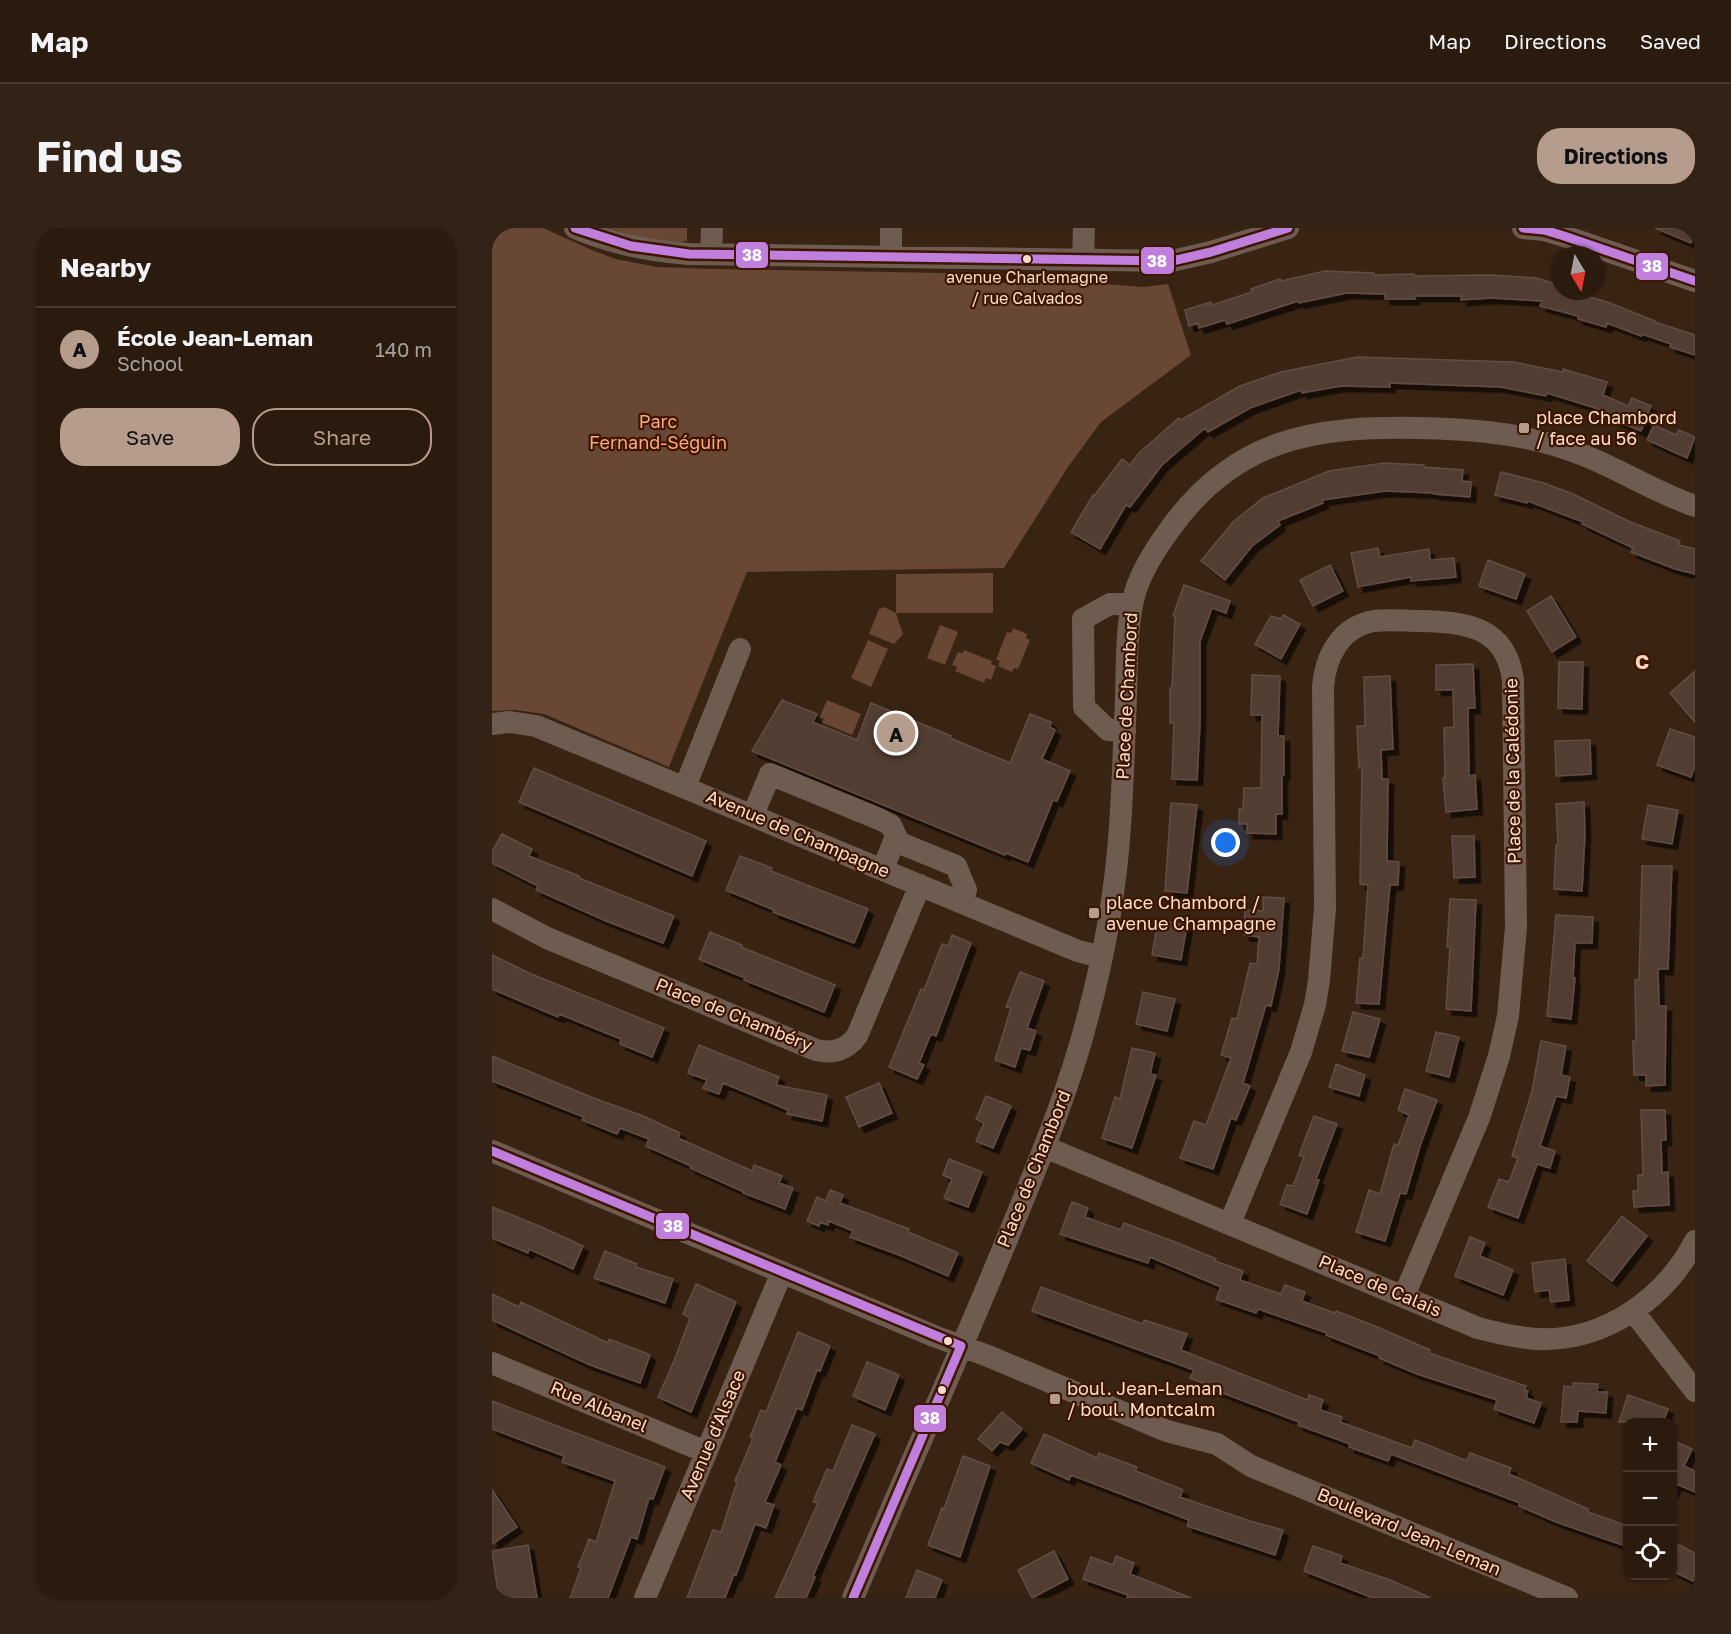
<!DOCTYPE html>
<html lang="en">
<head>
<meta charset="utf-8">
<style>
	:root { --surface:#2b1a0e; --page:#332317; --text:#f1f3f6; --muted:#a6a19e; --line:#47382e; --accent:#b59c8d }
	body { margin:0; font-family:"Golos Text",sans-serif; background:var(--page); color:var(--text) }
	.controls { position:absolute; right:18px; bottom:18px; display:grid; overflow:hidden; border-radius:12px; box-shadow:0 2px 4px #0004 }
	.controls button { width:54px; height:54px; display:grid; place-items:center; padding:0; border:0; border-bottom:2px solid var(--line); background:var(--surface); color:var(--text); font:30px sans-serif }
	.compass { position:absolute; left:1059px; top:18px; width:54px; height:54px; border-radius:50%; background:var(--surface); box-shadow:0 2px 4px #0004; rotate:170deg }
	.you { position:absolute; left:734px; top:615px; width:21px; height:21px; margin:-15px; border:4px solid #fff; border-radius:50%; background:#1a73e8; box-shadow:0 0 0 9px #1a73e833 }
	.badge { display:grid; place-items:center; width:39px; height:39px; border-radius:50%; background:var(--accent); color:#111; font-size:20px; font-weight:700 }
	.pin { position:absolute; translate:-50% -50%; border:3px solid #fff; box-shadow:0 2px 6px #0006 }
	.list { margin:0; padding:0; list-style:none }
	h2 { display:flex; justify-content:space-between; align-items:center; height:78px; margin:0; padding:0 24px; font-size:26px }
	h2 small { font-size:20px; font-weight:400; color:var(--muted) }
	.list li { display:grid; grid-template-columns:39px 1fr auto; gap:18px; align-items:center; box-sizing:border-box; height:84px; padding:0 24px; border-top:2px solid var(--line) }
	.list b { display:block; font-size:22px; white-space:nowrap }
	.list p { margin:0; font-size:20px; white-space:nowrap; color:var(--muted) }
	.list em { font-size:20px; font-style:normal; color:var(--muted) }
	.actions { display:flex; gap:12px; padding:18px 24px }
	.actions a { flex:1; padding:14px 0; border:2px solid var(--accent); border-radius:24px; text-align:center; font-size:21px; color:var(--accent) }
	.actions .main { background:var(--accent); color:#111 }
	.icon { flex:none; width:33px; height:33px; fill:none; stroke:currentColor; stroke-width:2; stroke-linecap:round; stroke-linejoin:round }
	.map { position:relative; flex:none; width:1203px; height:1370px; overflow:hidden; border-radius:24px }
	header { display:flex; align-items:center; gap:36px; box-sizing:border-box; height:84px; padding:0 30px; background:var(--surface); border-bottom:2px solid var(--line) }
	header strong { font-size:28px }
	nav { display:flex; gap:33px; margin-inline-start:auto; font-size:21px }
	.intro { display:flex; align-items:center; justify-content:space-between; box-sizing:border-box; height:144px; padding:0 36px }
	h1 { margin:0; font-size:42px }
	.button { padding:15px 27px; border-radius:24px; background:var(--accent); color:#111; font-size:21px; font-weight:700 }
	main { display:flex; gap:36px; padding:0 36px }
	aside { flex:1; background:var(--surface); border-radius:24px; box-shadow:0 2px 4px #0004 }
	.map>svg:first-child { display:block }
</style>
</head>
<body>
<header>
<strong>Map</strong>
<nav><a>Map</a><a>Directions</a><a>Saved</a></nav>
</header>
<div class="intro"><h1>Find us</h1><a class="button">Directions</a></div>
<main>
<aside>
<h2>Nearby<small></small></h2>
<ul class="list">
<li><span class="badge">A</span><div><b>École Jean-Leman</b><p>School</p></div><em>140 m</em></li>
</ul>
<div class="actions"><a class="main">Save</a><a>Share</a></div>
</aside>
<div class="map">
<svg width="1203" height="1370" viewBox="0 0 1203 1370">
	<defs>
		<filter id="shadow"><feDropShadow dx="5.5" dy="5.5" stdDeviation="0" flood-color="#0009"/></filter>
	</defs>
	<rect width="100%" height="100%" fill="#392313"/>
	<path fill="#684734" d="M0 0H51L102 23 124 31 165 39 223 41 508 46 510 55 611 56 652 59 676 56 699 127 609 194 576 239 512 340 255 344 177 539 52 486 23 482 0 483Z
		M116 0H195V13C169 17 141 7 116 0Z
		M501 345V385H404L411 406 402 416 377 406 387 381 392 379 404 385V346Z
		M448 397 466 404 453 437 435 430Z
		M521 400 535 406 534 410 538 412 526 441 522 440 520 444 506 438 508 433 504 432 515 404 519 405Z
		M376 412 396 421 379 459 359 450Z
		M472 422 500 433 499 436 504 438 499 452 494 450 492 455 463 443 465 439 460 437 466 424 471 425Z
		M335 472 369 486 360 507 326 493Z"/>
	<path fill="#513c32" stroke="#624e45" stroke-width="1.5" filter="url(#shadow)" d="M1163 0H1203V4L1199 15Z
		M833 43 882 45V47L922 46V48L999 47 1044 50 1068 57V63H1089L1088 66 1118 75 1163 93V94L1203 107V127L1178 119 1179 116 1150 106 1149 108 1115 95 1114 99 1086 91V88L1048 78 1050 73 999 70 969 72V68H922L923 71H893V66L855 65 807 75 806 73 735 96 733 92 707 100 706 95 697 98 693 82 719 74 720 77 760 64 759 61 788 51 789 53Z
		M865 129 1021 134 1071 144V141L1115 154 1111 167 1136 178 1140 170 1159 178 1149 203 1112 188 1113 183 1055 165 1054 168 1009 159 898 155V159L849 158 810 165 809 162 758 180 716 204 713 200 670 237 638 279 634 277 608 321 579 304 601 267 602 268 630 231 638 237 647 225 687 190 689 192 748 158 789 144Z
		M1162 197 1184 207 1187 202 1203 209 1195 230 1155 212Z
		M892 235 932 237V239L971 242 970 253 979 254 978 269 942 266V265L893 263 830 272 831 275 786 293 788 297 760 318 733 352 709 333 741 294 771 270 837 243Z
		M1009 244 1052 255 1081 266 1136 293 1188 313 1187 317 1203 321V346L1183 341 1139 324 1141 320 1090 296 1091 294 1036 273 1035 275 1003 267Z
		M886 320 888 329 937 321 938 332 962 330 964 349 919 353V349L866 359 859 325Z
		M996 332 1033 346 1024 371 987 358Z
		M838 337 851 363 821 378 808 352Z
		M692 357 738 373 734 385 720 380 708 413V495L705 552 680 551 682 495H678V460H680L683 389 681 388Z
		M1059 368 1084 409 1060 424 1035 383Z
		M791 387 808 396 789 431 763 416 779 388 789 391Z
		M1067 434H1091L1090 481 1066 480Z
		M981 436 983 480H976L977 548 983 547 985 581 954 584 951 550H953L952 500 962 499 961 462H944V437Z
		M1203 443V494L1178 465Z
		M760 447 788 448 786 508H792V547H790V586H784V606L755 605V596H747V581H751L752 560H769L770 487H759Z
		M898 448 901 521 889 522 890 551H896L895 633 907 634 906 657H898L887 776 864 775 868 730H871L876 657 868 656 870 540H867L865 498H873L872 449Z
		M290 472 325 486 321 494 365 512 379 475 459 508 458 510 518 535 538 486 559 494 558 499 563 502 550 531 578 543 565 573 561 572 536 634 514 625 513 627 260 523Z
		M1178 501 1203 509V538L1199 549 1165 537Z
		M1098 512 1099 546 1064 548 1063 513Z
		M42 540 214 613 200 648 27 574Z
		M1092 574 1093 606 1090 663 1062 661 1064 617H1066L1064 576Z
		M679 575 705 577 695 665 673 663Z
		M1156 577 1186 582 1180 616 1150 611Z
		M10 606 40 621 37 628 87 648V650L182 688 171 715 114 693 44 662 46 658 0 635V624Z
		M960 608H982L983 649 962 650Z
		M248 628 280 640 279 643 376 681 362 715 281 684 282 682 234 662Z
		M1150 638H1180L1176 741H1166L1167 778H1174L1173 857 1154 858V847H1142L1141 813H1144L1143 752H1147Z
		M771 669 792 670 787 741 779 778 774 777 751 855 758 858 744 892 739 890 721 941 688 930 702 893 714 897 739 830 729 827 740 790 745 791 758 735 765 736 767 709 752 707 753 682 771 683Z
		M958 671 984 672 979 783 954 781 958 719H955Z
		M1064 687 1101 689 1100 715H1083L1081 750H1083L1079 791 1055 788Z
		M666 692 695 697 689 732 660 727Z
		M218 704 250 717 249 719 343 757 332 784 252 752 253 750 207 731Z
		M460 707 479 715 444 808 439 806 427 835 432 837 425 851 397 839 429 761 432 762 450 716 456 718Z
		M0 727 37 745 172 800 160 829 128 816 129 811 67 786 66 789 0 761Z
		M528 744 552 753 535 800 544 803 538 822 529 820 523 839 503 832 519 780 514 779Z
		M651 764 683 771 675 803 644 796Z
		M861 784 888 791 877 829 850 823Z
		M944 804 967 809 957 849 934 843Z
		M1049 813 1074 818 1069 847 1078 849 1074 870 1064 868 1048 918 1063 923 1058 940 1045 936 1026 990 996 979 1007 951 1017 954 1026 930 1020 928 1040 863Z
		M207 817 287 849 284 857 335 867 330 893 295 886 296 882 231 855 227 866 211 860 215 852 196 845Z
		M640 820 663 825 658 846 664 847 640 920 610 910 623 869 628 871Z
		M0 828 99 869 151 888 188 905 186 910 260 943 262 937 290 948 287 955 301 960 293 981 251 965 252 964 198 940 199 938 154 918 157 911 128 900 125 906 90 892 92 889 0 853Z
		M844 836 873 847 867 868 837 859Z
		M387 855 400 885 367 899 354 869Z
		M913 861 945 872 928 918 914 966 908 965 893 1013 864 1004 877 962 888 966 902 916 906 917 917 887 906 882Z
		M494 868 519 878 501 920 484 913 492 895 484 891Z
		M1149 882H1173L1174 912H1169L1170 945 1176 944 1177 977 1142 979 1141 963H1146V947H1151Z
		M822 888 845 896 824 951 827 952 815 986 788 976 795 957 801 958 812 929 807 927Z
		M457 931 490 944 476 979 452 970 460 951 451 947Z
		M338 962 351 967 348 975 417 1001 416 1004 466 1025 456 1048 407 1027 358 1009 361 1003 337 993 336 997 328 994 327 998 315 993 325 969 334 973Z
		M580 974 596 980 593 989 629 1002 632 995 686 1015 724 1031 723 1033 751 1043 748 1052 789 1066 793 1057 813 1064 810 1073 843 1085 844 1083 883 1098 938 1122 937 1125 1034 1158 1032 1162 1036 1163 1034 1170 1049 1175 1042 1195 1002 1181 1005 1172 925 1146 887 1130 888 1128 834 1107 835 1105 766 1081 764 1085 724 1071 729 1059 658 1029 656 1035 568 1006Z
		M0 979 47 998 91 1018 81 1041 37 1021 36 1025 0 1010Z
		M1130 988 1155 1008 1120 1053 1095 1033Z
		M978 1009 993 1015 988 1028 1021 1042 1011 1067 963 1048Z
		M113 1023 145 1036 144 1039 181 1051 173 1075 102 1050Z
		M1073 1031 1077 1072 1059 1074 1057 1062 1043 1064 1040 1035Z
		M204 1056 244 1074 199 1184 166 1169 182 1133 198 1090 191 1086Z
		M549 1059 651 1096 652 1092 695 1106 689 1122 815 1172 817 1167 831 1172 828 1182 850 1189 848 1194 920 1220 923 1212 975 1233 978 1225 1019 1240 1017 1246 1096 1281V1284L1136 1298V1319L1064 1294 1027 1278 1028 1275 899 1226 896 1233 857 1219 858 1216 806 1197 807 1194 712 1158 713 1156 698 1150 702 1142 540 1083Z
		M0 1066 27 1079 29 1074 116 1115 117 1111 156 1126 158 1127 148 1155 98 1137 0 1092Z
		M306 1104 338 1118 328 1143 325 1142 310 1182 305 1180 283 1234 289 1237 273 1274 282 1277 274 1300 263 1296 244 1347 242 1346 233 1370H195L221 1302 229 1304 245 1254 243 1253 261 1210 258 1209 269 1182 274 1184Z
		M375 1134 407 1147 393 1182 361 1168Z
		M1081 1155 1106 1156 1105 1164H1115L1114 1185 1086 1183 1085 1194H1069L1072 1158 1081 1159Z
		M1136 1167 1176 1181 1171 1194H1127Z
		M0 1173 173 1239 161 1271 157 1270 145 1311 139 1309 116 1370H78L89 1340 86 1339 97 1311 104 1314 123 1253 70 1234 72 1228 0 1201Z
		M510 1184 530 1201 516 1217 508 1214 500 1223 486 1211Z
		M360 1197 383 1206 321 1348 323 1349 314 1370H283L326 1275 321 1274 335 1241 341 1243Z
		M552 1206 605 1230 607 1225 645 1239 644 1243 691 1262 688 1269 758 1293 791 1302 783 1327 695 1298 697 1292 579 1247 577 1252 539 1235Z
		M1180 1212 1200 1221 1192 1238 1203 1243V1264L1184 1256 1180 1265Z
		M471 1228 498 1238 468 1329 436 1317 450 1280 452 1281Z
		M0 1262 25 1299 0 1316Z
		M36 1317 45 1370H7L0 1323Z
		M1187 1317 1203 1325V1354L1180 1343V1329Z
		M821 1318 850 1328 848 1335 898 1352 939 1370H881L812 1343Z
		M562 1323 576 1351 540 1370 526 1342Z
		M624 1328 642 1335 638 1346 699 1370H635L636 1367 591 1351 599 1329 621 1337Z
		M425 1342 450 1352 443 1370H414Z"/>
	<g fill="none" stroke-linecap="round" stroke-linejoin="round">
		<path stroke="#6f5c51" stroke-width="22" d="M83 0C120 16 157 23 197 26L680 33 719 24 796 0
			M1031 0 1052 2 1072 8 1203 53
			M219 26 220 0
			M399 29V0
			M591 32 592 0
			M0 496 18 494 44 498 586 723 610 729
			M633 503 616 502 592 479 591 391 618 376H640
			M193 559 248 421
			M261 587 278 546 387 591 399 597 404 608 391 641
			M403 613 464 638 474 662 470 673
			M0 681 55 710 324 822C342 826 354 822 365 808L428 657
			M553 919 986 1100C1006 1105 1025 1110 1045 1111 1112 1114 1173 1071 1203 1013
			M0 923 442 1108 496 1128 675 1203 725 1216 759 1238 1075 1370
			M738 995 809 824 823 777 827 752 833 680 831 460C833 429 848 399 882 393 897 391 913 393 928 393 973 394 1014 398 1021 452L1024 699 1016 788 1007 828 987 890 912 1068
			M1141 1083 1203 1163
			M0 1135 214 1224
			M153 1370 290 1044
			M361 1370C411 1252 464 1135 513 1016 544 940 577 864 597 784 613 723 624 660 628 598 631 556 632 513 634 470 635 439 634 407 640 377 645 349 662 323 678 301 743 210 823 198 927 200 973 201 1018 204 1062 217 1112 231 1155 261 1203 278"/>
		<defs>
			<path id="bus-1" d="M83 0 139 18 197 26 680 33 719 24 796 0
				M1031 0 1052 2 1072 8 1203 53
				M0 923 469 1118 361 1370"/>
		</defs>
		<use href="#bus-1" stroke="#3d1500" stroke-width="14"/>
		<use href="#bus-1" stroke="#c07fdc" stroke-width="9"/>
	</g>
	<g fill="#f8ddce" stroke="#3d1500" stroke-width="2">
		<circle cx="535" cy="31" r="5"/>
		<circle cx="456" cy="1113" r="5"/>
		<circle cx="450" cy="1162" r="5"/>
	</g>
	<g fill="#b59c8d" stroke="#3d1500" stroke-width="2">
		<rect x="1026" y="194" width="12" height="12" rx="3"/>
		<rect x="596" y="679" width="12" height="12" rx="3"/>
		<rect x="557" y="1165" width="12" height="12" rx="3"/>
	</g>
	<g text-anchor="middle" stroke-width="4.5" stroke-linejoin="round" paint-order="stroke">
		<g font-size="16" fill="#f8ddce" stroke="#3d1500">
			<text x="535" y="55">avenue Charlemagne<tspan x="535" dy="21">/ rue Calvados</tspan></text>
		</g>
		<g font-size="18" fill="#f8ddce" stroke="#3d1500" text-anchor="start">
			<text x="1044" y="196">place Chambord<tspan x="1044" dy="21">/ face au 56</tspan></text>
			<text x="614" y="681">place Chambord /<tspan x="614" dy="21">avenue Champagne</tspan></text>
			<text x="575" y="1167">boul. Jean-Leman<tspan x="575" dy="21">/ boul. Montcalm</tspan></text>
		</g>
		<g font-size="18" fill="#fcab7d" stroke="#3d1500">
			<text x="166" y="200">Parc<tspan x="166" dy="21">Fernand-Séguin</tspan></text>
		</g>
		<g font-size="18" fill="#f8ddce" stroke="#3d1500">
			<text transform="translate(635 468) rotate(-87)" y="6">Place de Chambord</text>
			<text transform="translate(1021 543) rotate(-91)" y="6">Place de la Calédonie</text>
			<text transform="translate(306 606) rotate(23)" y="6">Avenue de Champagne</text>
			<text transform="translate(242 787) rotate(22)" y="6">Place de Chambéry</text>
			<text transform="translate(542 941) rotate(-68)" y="6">Place de Chambord</text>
			<text transform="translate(888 1058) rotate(23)" y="6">Place de Calais</text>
			<text transform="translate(107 1179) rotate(23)" y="6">Rue Albanel</text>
			<text transform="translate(221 1207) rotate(-67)" y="6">Avenue d'Alsace</text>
			<text transform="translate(917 1304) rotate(23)" y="6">Boulevard Jean-Leman</text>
		</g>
		<g font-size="20" font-weight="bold" fill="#fed3bb" stroke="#3d1500">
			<text x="1150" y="441">C</text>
		</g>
	</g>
	<g stroke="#3d1500" stroke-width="2">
		<rect x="243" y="13" width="34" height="28" rx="6" fill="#c07fdc"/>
		<rect x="648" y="18" width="35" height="29" rx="6" fill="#c07fdc"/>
		<rect x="1143" y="24" width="34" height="29" rx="6" fill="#c07fdc"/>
		<rect x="163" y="984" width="35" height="28" rx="6" fill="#c07fdc"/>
		<rect x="421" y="1176" width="34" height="29" rx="6" fill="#c07fdc"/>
	</g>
	<g font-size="16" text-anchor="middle" font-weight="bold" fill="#fff">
		<text x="260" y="33">38</text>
		<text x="665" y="39">38</text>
		<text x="1160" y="44">38</text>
		<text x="181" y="1004">38</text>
		<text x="438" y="1196">38</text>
	</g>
</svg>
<div class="controls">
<button>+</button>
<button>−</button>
<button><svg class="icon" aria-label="locate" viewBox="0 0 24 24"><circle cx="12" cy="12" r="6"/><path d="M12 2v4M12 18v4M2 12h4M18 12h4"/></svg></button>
</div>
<svg class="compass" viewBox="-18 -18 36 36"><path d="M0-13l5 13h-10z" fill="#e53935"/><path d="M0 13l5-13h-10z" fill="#a6a19e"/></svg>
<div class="you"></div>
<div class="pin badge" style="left:404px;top:505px">A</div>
</div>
</main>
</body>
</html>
